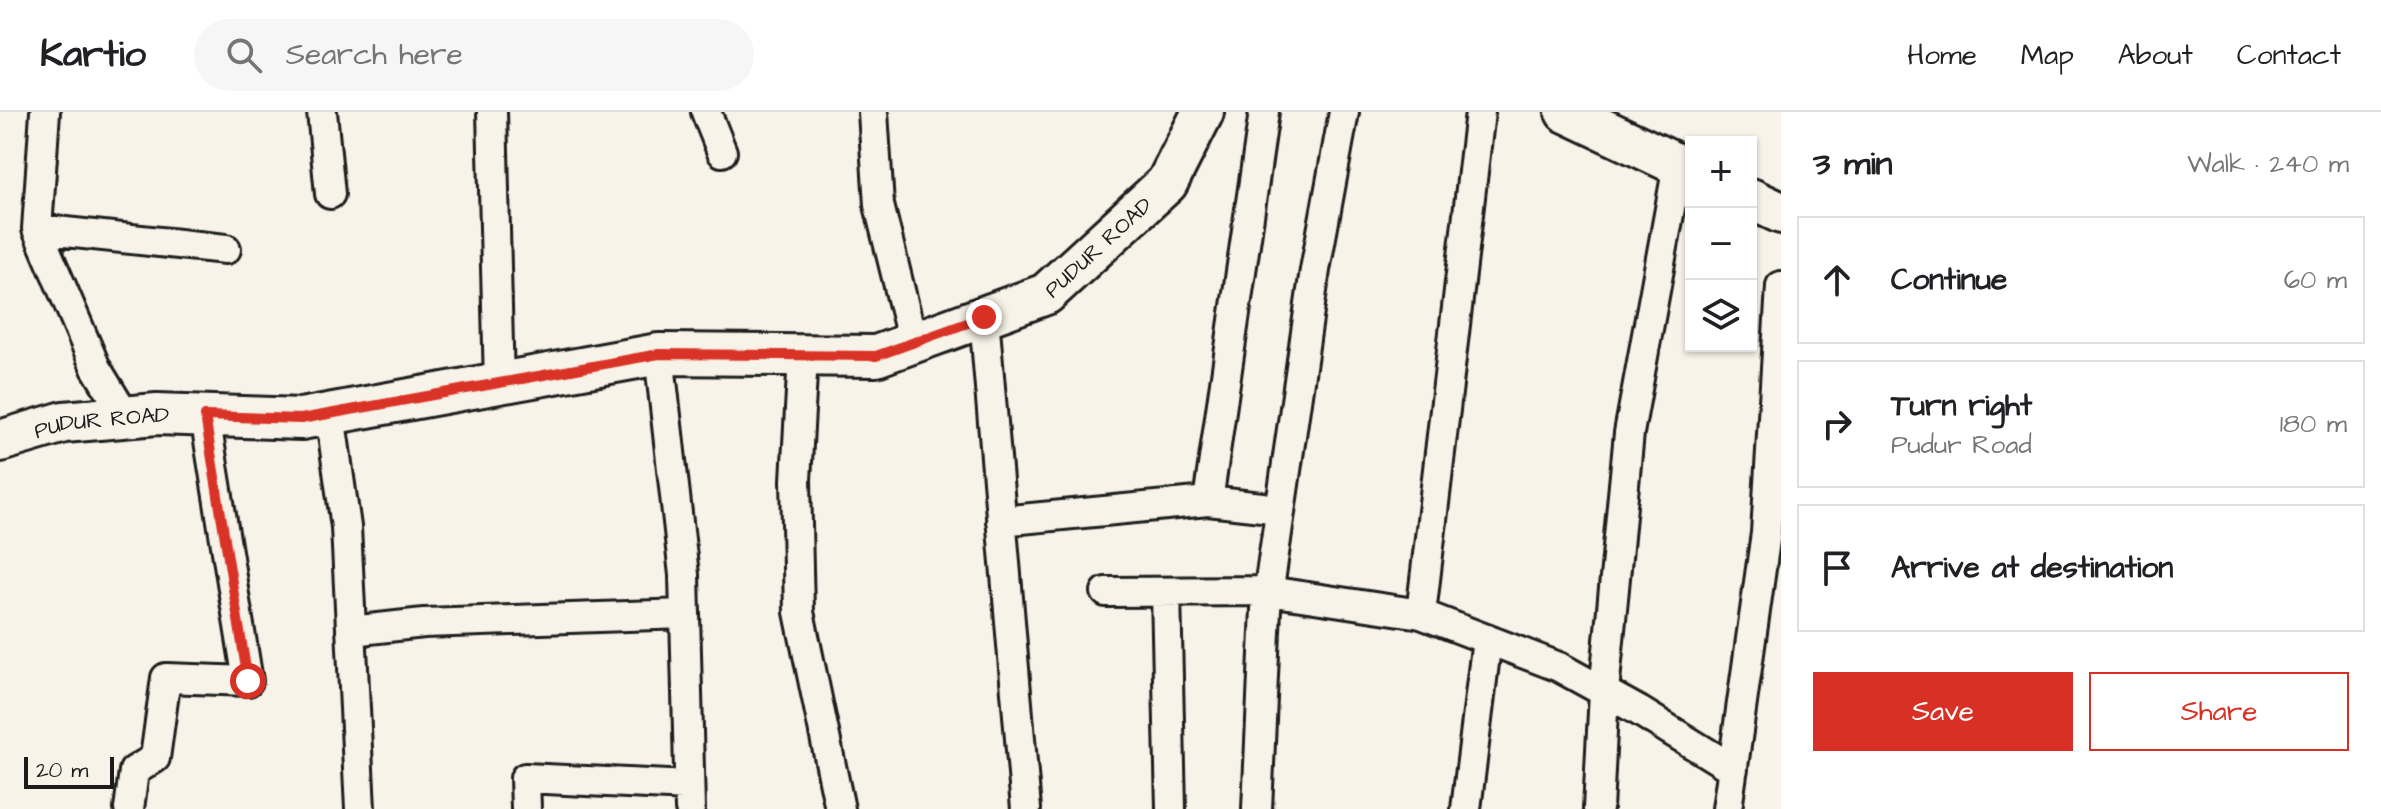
<!DOCTYPE html>
<html lang="en">
<head>
<meta charset="utf-8">
<style>
	:root { --surface:#fff; --page:#f6f6f6; --text:#202124; --muted:#757577; --line:#e0e0e0; --accent:#d93025 }
	body { margin:0; font-family:"Architects Daughter",sans-serif; background:var(--page); color:var(--text) }
	.controls { position:absolute; right:24px; top:24px; display:grid; overflow:hidden; border-radius:0px; box-shadow:0 2px 6px #0004 }
	.controls button { width:72px; height:72px; display:grid; place-items:center; padding:0; border:0; border-bottom:2px solid var(--line); background:var(--surface); color:var(--text); font:40px sans-serif }
	.scale { position:absolute; left:24px; bottom:20px; width:90px; box-sizing:border-box; padding-left:8px; border:4px solid #1c1c1c; border-top:0; font-size:22px; line-height:28px; white-space:nowrap; color:#1c1c1c; -webkit-text-stroke:6px #f7f3e8; paint-order:stroke }
	.stop { position:absolute; width:24px; height:24px; margin:-18px; border:6px solid #d93025; border-radius:50%; background:#fff }
	.stop.end { background:#d93025; border-color:#fff; box-shadow:0 2px 8px #0008 }
	.list { margin:0; padding:0; list-style:none }
	h2 { display:flex; justify-content:space-between; align-items:center; height:104px; margin:0; padding:0 32px; font-size:34px }
	h2 small { font-size:26px; font-weight:400; color:var(--muted) }
	.list li { display:grid; grid-template-columns:52px 1fr auto; gap:24px; align-items:center; box-sizing:border-box; height:128px; margin:0 16px 16px; padding:0 16px; border:2px solid var(--line); border-radius:0px }
	.list b { display:block; font-size:30px; white-space:nowrap }
	.list p { margin:0; font-size:26px; white-space:nowrap; color:var(--muted) }
	.list em { font-size:26px; font-style:normal; color:var(--muted) }
	.actions { display:flex; gap:16px; padding:24px 32px }
	.actions a { flex:1; padding:18px 0; border:2px solid var(--accent); border-radius:0px; text-align:center; font-size:28px; color:var(--accent) }
	.actions .main { background:var(--accent); color:#fff }
	.icon { flex:none; width:44px; height:44px; fill:none; stroke:currentColor; stroke-width:2; stroke-linecap:round; stroke-linejoin:round }
	.map { position:relative; flex:none; width:1781px; height:697px; overflow:hidden }
	header { display:flex; align-items:center; gap:48px; box-sizing:border-box; height:112px; padding:0 40px; background:var(--surface); border-bottom:2px solid var(--line) }
	header strong { font-size:38px }
	nav { display:flex; gap:44px; margin-inline-start:auto; font-size:28px }
	.search { width:560px; height:72px; background:var(--page); display:flex; align-items:center; gap:20px; box-sizing:border-box; padding:0 28px; border-radius:44px; color:var(--muted); font-size:30px }
	main { display:flex }
	aside { flex:1; background:var(--surface) }
	.map>svg:first-child { display:block }
</style>
</head>
<body>
<header>
<strong>Kartio</strong>
<div class="search"><svg class="icon" aria-label="search" viewBox="0 0 24 24"><circle cx="10" cy="10" r="6"/><path d="M15 15l6 6"/></svg>Search here</div>
<nav><a>Home</a><a>Map</a><a>About</a><a>Contact</a></nav>
</header>
<main>
<div class="map">
<svg width="1781" height="697" viewBox="0 0 1781 697">
	<rect width="100%" height="100%" fill="#f7f3e8"/>
	<filter id="ink" filterUnits="userSpaceOnUse"><feTurbulence type="fractalNoise" baseFrequency=".0125" numOctaves="2"/><feDisplacementMap in="SourceGraphic" scale="16" xChannelSelector="R" yChannelSelector="G"/><feConvolveMatrix kernelMatrix="1 2 1 2 8 2 1 2 1" color-interpolation-filters="sRGB"/></filter>
	<g filter="url(#ink)">
		<g fill="none" stroke-linecap="round" stroke-linejoin="round">
			<defs>
				<path id="street" d="M45 0 37 117 96 256 126 305
					M322 0 330 82
					M492 0 499 272
					M706 0 722 40
					M873 0 879 93 913 231
					M1264 0 1208 389 1280 397
					M37 117 226 137
					M984 205 1026 697
					M659 242 684 463 690 697
					M803 244 796 368 799 500 840 697
					M330 302 346 415 360 697
					M1001 409 1208 389
					M1106 480 1268 479 1421 502 1559 555 1639 599 1733 657
					M1166 480 1171 697
					M1421 502 1480 0
					M351 519 424 511 685 502
					M129 697 134 659 155 646 166 566 248 569 205 304
					M526 697 525 666 689 674
					M1257 697 1266 497 1315 158 1344 0
					M1466 697 1487 527
					M1598 697 1604 580 1629 321 1678 53
					M1727 697 1766 421 1781 174"/>
				<g id="secondary">
					<path d="M1566 0 1691 59"/>
					<path d="M1751 87 1781 101"/>
					<path id="s1" d="M0 329 64 310 157 302 301 307 659 242 876 244 1046 182 1167 71 1203 0"/>
				</g>
			</defs>
			<use href="#street" stroke="#1c1c1c" stroke-width="34"/>
			<use href="#secondary" stroke="#1c1c1c" stroke-width="46"/>
			<use href="#street" stroke="#f7f3e8" stroke-width="28"/>
			<use href="#secondary" stroke="#f7f3e8" stroke-width="40"/>
		</g>
	</g>
	<g fill="none" stroke-linecap="round" stroke-linejoin="round" filter="url(#ink)">
		<path stroke="#d93025" stroke-width="10" d="M248 569 205 304 301 307 659 242 876 244 984 205"/>
	</g>
	<g text-anchor="middle" stroke-width="6" stroke-linejoin="round" paint-order="stroke">
		<g font-size="22" fill="#1c1c1c" stroke="#f7f3e8">
			<text dy="8" stroke="none"><textPath href="#s1" startOffset="1136">PUDUR ROAD</textPath></text>
			<text dy="8" stroke="none"><textPath href="#s1" startOffset="104">PUDUR ROAD</textPath></text>
		</g>
	</g>
</svg>
<div class="controls">
<button>+</button>
<button>−</button>
<button><svg class="icon" aria-label="layers" viewBox="0 0 24 24"><path d="M12 4l9 5-9 5-9-5zM3 14l9 5 9-5"/></svg></button>
</div>
<div class="scale">20 m</div>
<div class="stop" style="left:248px;top:569px"></div>
<div class="stop end" style="left:984px;top:205px"></div>
</div>
<aside>
<h2>3 min<small>Walk · 240 m</small></h2>
<ul class="list">
<li><svg class="icon" aria-label="ahead" viewBox="0 0 24 24"><path d="M12 20V5M6 11l6-6 6 6"/></svg><div><b>Continue</b></div><em>60 m</em></li>
<li><svg class="icon" aria-label="right" viewBox="0 0 24 24"><path d="M7 20v-9h11M14 6l5 5-5 5"/></svg><div><b>Turn right</b><p>Pudur Road</p></div><em>180 m</em></li>
<li><svg class="icon" aria-label="arrive" viewBox="0 0 24 24"><path d="M6 21V4h12l-3 4 3 4H6"/></svg><div><b>Arrive at destination</b></div></li>
</ul>
<div class="actions"><a class="main">Save</a><a>Share</a></div>
</aside>
</main>
</body>
</html>
